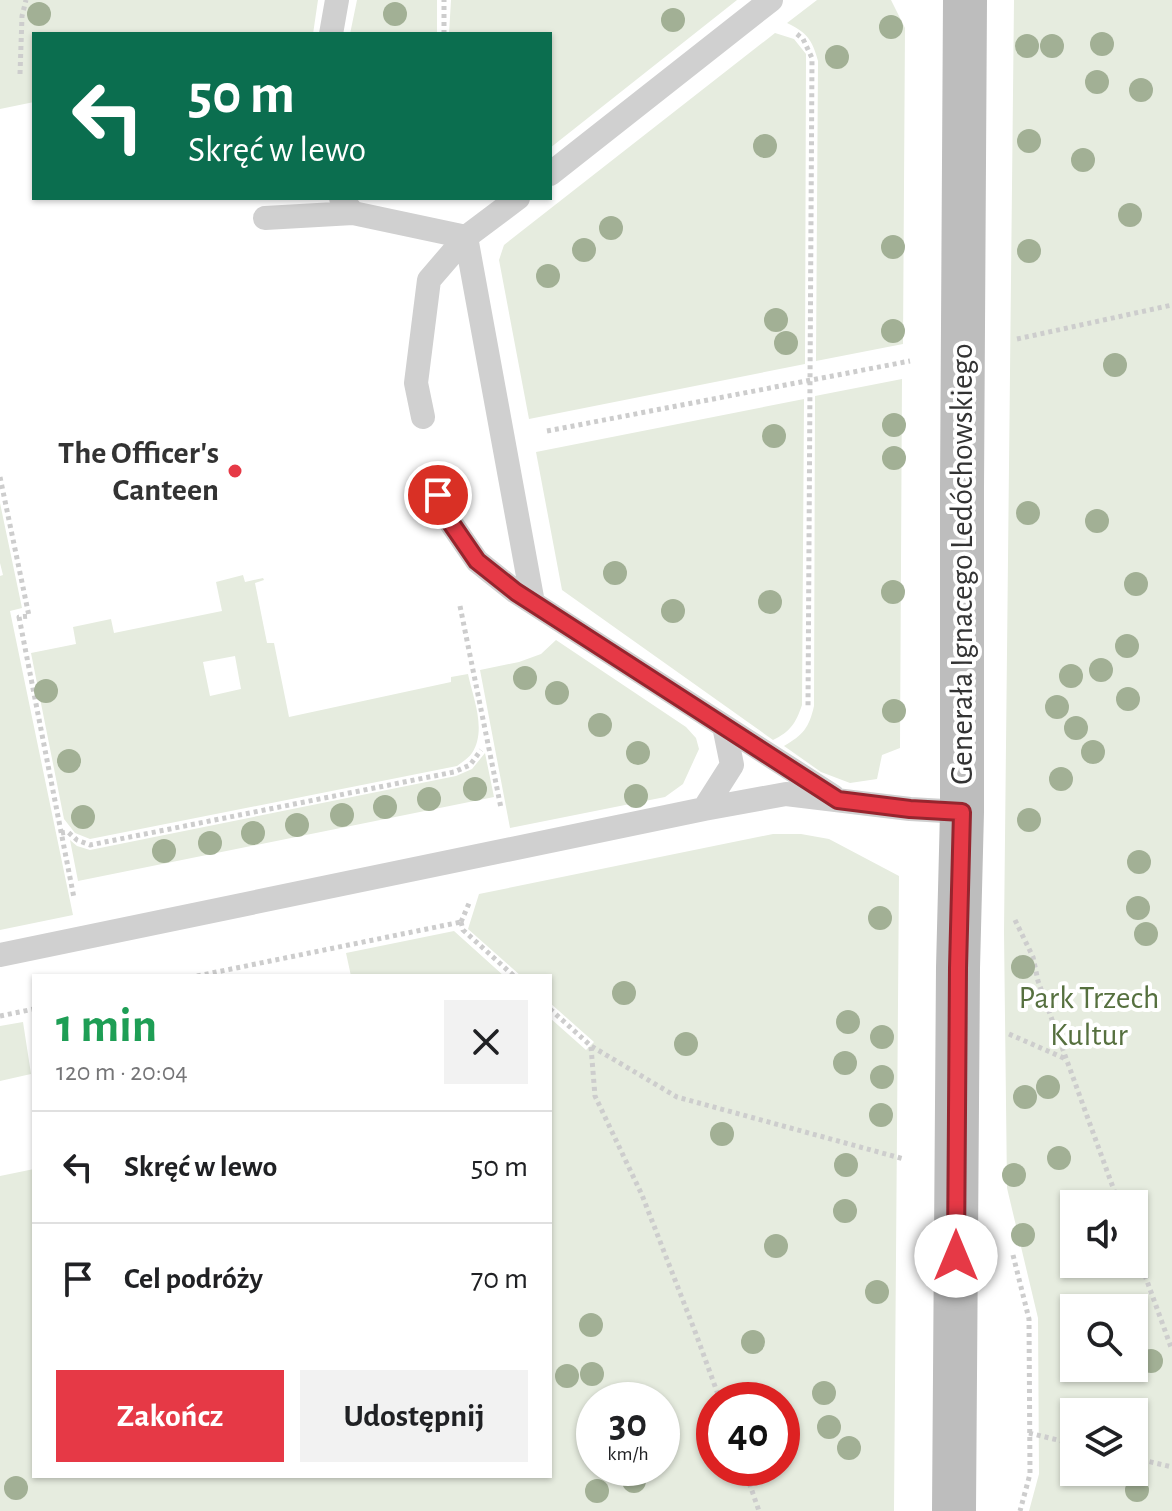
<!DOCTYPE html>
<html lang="pl">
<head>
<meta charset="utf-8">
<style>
	:root { --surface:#fff; --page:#f2f2f2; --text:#202124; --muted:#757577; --line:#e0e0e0; --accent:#e63946 }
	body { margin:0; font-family:"Alegreya Sans",sans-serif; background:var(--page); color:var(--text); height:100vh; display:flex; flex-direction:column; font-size:30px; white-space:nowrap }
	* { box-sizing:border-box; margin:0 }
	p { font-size:26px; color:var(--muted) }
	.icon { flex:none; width:44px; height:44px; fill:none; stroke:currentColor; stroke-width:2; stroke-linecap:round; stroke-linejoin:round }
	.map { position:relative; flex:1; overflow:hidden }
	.side { position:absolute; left:32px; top:974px; width:520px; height:504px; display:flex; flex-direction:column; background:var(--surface); border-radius:0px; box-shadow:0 2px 6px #0004 }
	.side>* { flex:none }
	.top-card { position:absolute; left:32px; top:32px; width:520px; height:168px; border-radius:0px; box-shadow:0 2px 6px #0004; background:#0b6e4f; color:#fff; overflow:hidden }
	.tools { position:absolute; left:1060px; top:1190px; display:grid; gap:16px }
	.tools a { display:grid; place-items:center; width:88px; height:88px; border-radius:0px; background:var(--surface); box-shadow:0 2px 6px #0004; font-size:40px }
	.speed { position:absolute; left:576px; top:1382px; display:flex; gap:16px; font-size:40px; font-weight:700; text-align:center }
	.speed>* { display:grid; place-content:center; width:104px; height:104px; border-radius:50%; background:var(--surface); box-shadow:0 2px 6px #0004; line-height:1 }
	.speed small { font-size:20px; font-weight:400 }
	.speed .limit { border:12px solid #d22; background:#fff; color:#111 }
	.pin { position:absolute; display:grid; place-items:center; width:68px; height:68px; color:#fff; margin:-34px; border:4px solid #fff; border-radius:50%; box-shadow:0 2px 8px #0007 }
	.me { position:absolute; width:88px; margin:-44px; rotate:0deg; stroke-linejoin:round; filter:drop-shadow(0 0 6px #0008) }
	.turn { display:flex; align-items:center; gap:28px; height:168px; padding:0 24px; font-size:36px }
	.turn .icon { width:104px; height:104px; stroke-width:2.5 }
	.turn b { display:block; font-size:56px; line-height:68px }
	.round { display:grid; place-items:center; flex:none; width:84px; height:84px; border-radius:0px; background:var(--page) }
	.overview { display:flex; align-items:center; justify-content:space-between; height:136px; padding:0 24px }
	h1 { font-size:48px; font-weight:700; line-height:60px; color:#1e9e55 }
	.button { display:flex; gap:16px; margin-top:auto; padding:16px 24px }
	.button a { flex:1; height:92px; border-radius:0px; background:var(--accent); color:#fff; font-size:32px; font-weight:700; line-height:92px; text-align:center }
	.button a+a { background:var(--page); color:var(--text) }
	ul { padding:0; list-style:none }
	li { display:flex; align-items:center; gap:24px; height:112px; padding:0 24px; border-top:2px solid var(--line) }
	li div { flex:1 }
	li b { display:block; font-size:30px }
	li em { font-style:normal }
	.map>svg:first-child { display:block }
</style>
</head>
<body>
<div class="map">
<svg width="1172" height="1511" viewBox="0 0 1172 1511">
	<rect width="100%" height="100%" fill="#fff"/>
	<path fill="#e6ecdf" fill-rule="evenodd" d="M0,0H318L313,34H34V102L0,109Z
		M357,0H437V34H350Z
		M451,0H737L550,148V34H449Z
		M817,0H891L905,28L903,344L816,361L818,61C812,39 807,33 787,23Z
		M1014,0H1172V1511H1029L1039,1474L1038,1318L1007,1188L1004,932ZM1134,1204V1264H1074V1204ZM1074,1308H1134V1368H1074ZM1074,1412H1134V1472H1074Z
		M775,33L794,39L806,54L805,364L529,419L499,260L504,245Z
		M902,379L900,748L882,755L877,779L850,783L821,772L784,746C803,735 809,728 814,706L815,396Z
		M804,399L802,705C796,723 790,732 773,740L562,590L536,452Z
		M0,503L22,608L10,611L73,915L0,930V576L3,575L0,563Z
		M243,575L245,582L263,578L264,580L255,583L267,643H274L289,717L451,682V677L468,674C473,698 487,730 472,753C469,758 462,762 457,766L90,839L75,833L64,819L31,653L76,644L73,627L111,619L114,633L222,611L216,582ZM235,656L241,689L210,696L203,662Z
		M556,640L686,727L696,738L699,749L683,784L665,797L510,828L480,670L519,662L541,654Z
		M485,753L494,797L78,881L70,840L77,846L90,850L456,776L472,769Z
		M773,834H801L829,839L899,876L894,1511H0V1176L34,1169V1476H550V1018L586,1050L594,1042L550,1003V976H521L468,929L479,894ZM594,1400H662V1468H594ZM714,1400H782V1468H714Z
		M454,931L504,976H351L346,953Z
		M23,1022L31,1074L0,1081V1026Z"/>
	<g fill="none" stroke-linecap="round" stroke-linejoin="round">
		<path stroke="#cdcdcd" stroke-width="5" stroke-dasharray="4 4" stroke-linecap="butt" d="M444,34V0
			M797,34L803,39L812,58L808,706
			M20,74L22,16L26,0
			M1017,339L1172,305
			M547,431L910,361
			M0,477L29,616L19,617L74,898
			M460,606L501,808
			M61,833L68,832L77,840L90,845L454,772L470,765L481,750
			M1015,920L1033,957L1038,981L1119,1204
			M461,922L470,901
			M461,922L463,930L514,976
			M197,976L461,922
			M550,1009L591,1046L677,1097L904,1159
			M0,1016L34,1009
			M1009,1034L1066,1059
			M591,1047L595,1096L642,1195L696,1334L720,1400
			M1134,1245L1172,1350
			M1013,1255L1029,1319L1030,1474L1020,1511
			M1029,1433L1074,1444
			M1134,1458L1172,1467
			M744,1468L759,1511"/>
		<path stroke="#d0d0d0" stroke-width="24" d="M331,34L337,0
			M550,174L771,0
			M341,198L353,213L466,237
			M265,218L353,213
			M466,237L533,603
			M423,417L416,383L429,280L466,237L518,198
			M438,495L440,507L477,561L516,592L724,726L732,765L704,809
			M724,726L833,796
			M0,955L704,809L786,794L910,809L962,812"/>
		<path stroke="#bdbdbd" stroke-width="44" d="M954,1511L958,968L962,812V489L965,0"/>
	</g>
	<g fill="#a2b095">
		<circle cx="39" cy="14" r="12"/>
		<circle cx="395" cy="14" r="12"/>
		<circle cx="673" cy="20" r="12"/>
		<circle cx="891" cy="27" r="12"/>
		<circle cx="1102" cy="44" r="12"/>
		<circle cx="1027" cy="46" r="12"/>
		<circle cx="1052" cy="46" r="12"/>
		<circle cx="837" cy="57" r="12"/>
		<circle cx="1097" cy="82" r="12"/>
		<circle cx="1141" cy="90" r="12"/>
		<circle cx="1029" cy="141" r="12"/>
		<circle cx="765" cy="146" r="12"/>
		<circle cx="1083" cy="160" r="12"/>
		<circle cx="1130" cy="215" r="12"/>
		<circle cx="611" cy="228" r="12"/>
		<circle cx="893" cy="247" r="12"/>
		<circle cx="584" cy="250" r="12"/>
		<circle cx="1029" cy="251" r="12"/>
		<circle cx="548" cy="276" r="12"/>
		<circle cx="776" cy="320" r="12"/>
		<circle cx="893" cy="331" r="12"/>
		<circle cx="786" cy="343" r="12"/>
		<circle cx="1115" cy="365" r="12"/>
		<circle cx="894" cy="425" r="12"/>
		<circle cx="774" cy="436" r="12"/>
		<circle cx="894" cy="458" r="12"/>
		<circle cx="1028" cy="513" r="12"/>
		<circle cx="1097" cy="521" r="12"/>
		<circle cx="615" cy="573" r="12"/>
		<circle cx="1136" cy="584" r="12"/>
		<circle cx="893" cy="592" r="12"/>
		<circle cx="770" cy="602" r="12"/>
		<circle cx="673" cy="611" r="12"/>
		<circle cx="1127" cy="646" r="12"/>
		<circle cx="1101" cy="670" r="12"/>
		<circle cx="1071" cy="676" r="12"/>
		<circle cx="525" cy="678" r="12"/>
		<circle cx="46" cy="691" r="12"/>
		<circle cx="557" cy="693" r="12"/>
		<circle cx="1128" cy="699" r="12"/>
		<circle cx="1057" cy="707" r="12"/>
		<circle cx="894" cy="711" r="12"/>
		<circle cx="600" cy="725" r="12"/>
		<circle cx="1076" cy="728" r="12"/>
		<circle cx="1093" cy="752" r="12"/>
		<circle cx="638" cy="753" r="12"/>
		<circle cx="69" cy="761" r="12"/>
		<circle cx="1061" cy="779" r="12"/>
		<circle cx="475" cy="789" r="12"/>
		<circle cx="636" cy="796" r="12"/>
		<circle cx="429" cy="799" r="12"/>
		<circle cx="385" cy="807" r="12"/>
		<circle cx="342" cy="815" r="12"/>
		<circle cx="83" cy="817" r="12"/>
		<circle cx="1029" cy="820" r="12"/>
		<circle cx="297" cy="825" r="12"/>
		<circle cx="253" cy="833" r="12"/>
		<circle cx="210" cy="843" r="12"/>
		<circle cx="164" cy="851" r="12"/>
		<circle cx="1139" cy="862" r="12"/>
		<circle cx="1138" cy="908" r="12"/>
		<circle cx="880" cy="918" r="12"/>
		<circle cx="1146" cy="934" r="12"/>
		<circle cx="1023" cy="967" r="12"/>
		<circle cx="624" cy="993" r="12"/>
		<circle cx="848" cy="1022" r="12"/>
		<circle cx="882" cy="1037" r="12"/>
		<circle cx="686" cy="1044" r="12"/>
		<circle cx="845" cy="1063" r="12"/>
		<circle cx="882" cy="1077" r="12"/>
		<circle cx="1048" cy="1087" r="12"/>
		<circle cx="1025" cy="1097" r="12"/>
		<circle cx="881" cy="1115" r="12"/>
		<circle cx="722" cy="1134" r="12"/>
		<circle cx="1059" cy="1158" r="12"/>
		<circle cx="846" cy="1165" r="12"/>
		<circle cx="1014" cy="1175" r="12"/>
		<circle cx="845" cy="1211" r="12"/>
		<circle cx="1023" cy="1235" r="12"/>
		<circle cx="776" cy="1246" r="12"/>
		<circle cx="877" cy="1292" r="12"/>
		<circle cx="591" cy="1325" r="12"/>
		<circle cx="753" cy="1342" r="12"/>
		<circle cx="1151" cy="1361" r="12"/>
		<circle cx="592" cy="1374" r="12"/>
		<circle cx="567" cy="1376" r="12"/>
		<circle cx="824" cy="1393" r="12"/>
		<circle cx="829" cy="1427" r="12"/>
		<circle cx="849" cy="1448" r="12"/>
		<circle cx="634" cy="1481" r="12"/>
		<circle cx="16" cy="1488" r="12"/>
		<circle cx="1137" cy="1490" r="12"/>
		<circle cx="597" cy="1491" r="12"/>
	</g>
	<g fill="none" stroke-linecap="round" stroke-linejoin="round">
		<defs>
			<path id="route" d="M438,495L440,507L477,561L516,592L838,800L910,809L962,812L958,968L956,1256"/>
		</defs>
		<use href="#route" stroke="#96252e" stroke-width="20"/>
		<use href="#route" stroke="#e63946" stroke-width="14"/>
	</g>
	<circle fill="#e63946" stroke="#fff" stroke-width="3" cx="235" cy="471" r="8"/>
	<g text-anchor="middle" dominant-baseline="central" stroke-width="8" stroke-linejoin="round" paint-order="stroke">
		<g font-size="32" font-weight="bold" fill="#333" stroke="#fff" text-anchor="end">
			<text x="219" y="453">The Officer's<tspan x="219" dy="37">Canteen</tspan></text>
		</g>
		<g font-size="32" fill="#333" stroke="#fff">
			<text transform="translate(962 564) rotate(-90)">Generała Ignacego Ledóchowskiego</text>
		</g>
		<g font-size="32" fill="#56703f" stroke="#fff">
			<text x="1089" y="998">Park Trzech<tspan x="1089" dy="37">Kultur</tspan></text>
		</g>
	</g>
</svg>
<div class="tools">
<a><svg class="icon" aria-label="sound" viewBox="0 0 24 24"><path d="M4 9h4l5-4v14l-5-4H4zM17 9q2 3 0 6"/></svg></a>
<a><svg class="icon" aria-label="search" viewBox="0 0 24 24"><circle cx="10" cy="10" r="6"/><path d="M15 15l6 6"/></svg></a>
<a><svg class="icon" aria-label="layers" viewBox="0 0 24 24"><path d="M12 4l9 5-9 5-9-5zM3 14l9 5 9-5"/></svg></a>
</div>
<div class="speed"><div>30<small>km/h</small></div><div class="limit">40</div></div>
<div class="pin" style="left:438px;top:495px;background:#d93025"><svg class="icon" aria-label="arrive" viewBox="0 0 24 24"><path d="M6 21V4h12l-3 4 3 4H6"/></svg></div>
<svg class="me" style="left:956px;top:1256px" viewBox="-20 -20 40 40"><circle r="19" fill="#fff"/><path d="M0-13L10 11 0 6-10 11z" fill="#e63946"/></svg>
<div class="top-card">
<div class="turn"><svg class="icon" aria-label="left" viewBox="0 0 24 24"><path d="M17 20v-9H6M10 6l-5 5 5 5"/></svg><div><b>50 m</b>Skręć w lewo</div></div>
</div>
<section class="side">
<div class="overview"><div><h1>1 min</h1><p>120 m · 20:04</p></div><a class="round"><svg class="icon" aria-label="close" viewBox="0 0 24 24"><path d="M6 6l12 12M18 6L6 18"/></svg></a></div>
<ul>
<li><svg class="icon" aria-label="left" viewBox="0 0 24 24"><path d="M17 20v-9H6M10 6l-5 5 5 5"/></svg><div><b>Skręć w lewo</b></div><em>50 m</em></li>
<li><svg class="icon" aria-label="arrive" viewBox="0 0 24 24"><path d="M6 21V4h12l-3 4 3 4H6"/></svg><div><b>Cel podróży</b></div><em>70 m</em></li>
</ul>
<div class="button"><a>Zakończ</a><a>Udostępnij</a></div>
</section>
</div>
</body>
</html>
